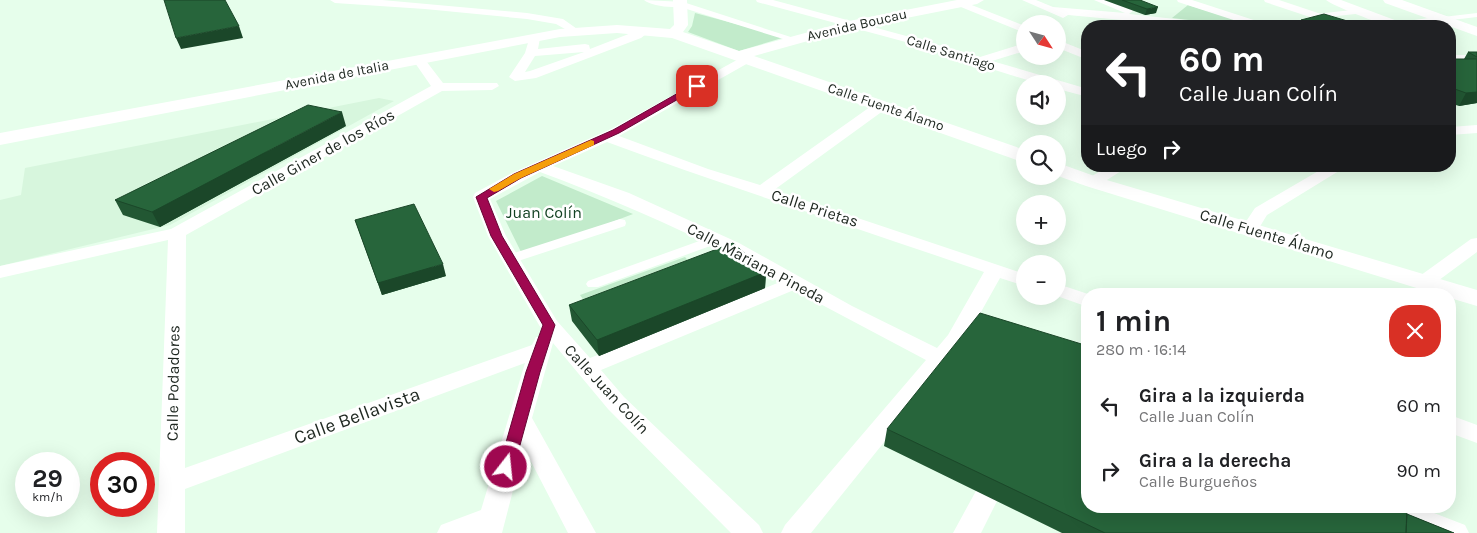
<!DOCTYPE html>
<html lang="es">
<head>
<meta charset="utf-8">
<style>
	:root { --surface:#fff; --page:#f6f6f6; --text:#202124; --muted:#757577 }
	body { margin:0; font-family:Karla,sans-serif; background:var(--page); color:var(--text); height:100vh; display:flex; flex-direction:column; font-size:19px; white-space:nowrap }
	* { box-sizing:border-box; margin:0 }
	p { font-size:16px; color:var(--muted) }
	.icon { flex:none; width:28px; height:28px; fill:none; stroke:currentColor; stroke-width:2; stroke-linecap:round; stroke-linejoin:round }
	.map { position:relative; flex:1; overflow:hidden }
	.sheet { position:absolute; left:1081px; top:288px; width:375px; height:225px; display:flex; flex-direction:column; background:var(--surface); border-radius:20px; box-shadow:0 5px 20px #0002 }
	.sheet>* { flex:none }
	.hud { position:absolute; left:1081px; top:20px; width:375px; height:152px; border-radius:20px; box-shadow:0 5px 20px #0002; background:#202124; color:#fff; overflow:hidden }
	.needle { width:32px; rotate:126deg }
	.fabs { position:absolute; left:1016px; top:15px; display:grid; gap:10px }
	.fabs a { display:grid; place-items:center; width:50px; height:50px; border-radius:50%; background:var(--surface); box-shadow:0 5px 20px #0002; font-size:25px }
	.speed { position:absolute; left:15px; top:452px; display:flex; gap:10px; font-size:25px; font-weight:700; text-align:center }
	.speed>* { display:grid; place-content:center; width:65px; height:65px; border-radius:50%; background:var(--surface); box-shadow:0 5px 20px #0002; line-height:1 }
	.speed small { font-size:12px; font-weight:400 }
	.speed .limit { border:8px solid #d22; background:#fff; color:#111 }
	.pin { position:absolute; display:grid; place-items:center; width:42px; height:42px; color:#fff; margin:-21px; border-radius:10px; box-shadow:0 2px 8px #0006 }
	.me { position:absolute; width:55px; margin:-28px; rotate:16deg; stroke-linejoin:round; filter:drop-shadow(0 0 4px #0008) }
	.turn { display:flex; align-items:center; gap:18px; height:105px; padding:0 15px; font-size:22px }
	.turn .icon { width:65px; height:65px; stroke-width:2.5 }
	.turn b { display:block; font-size:35px; line-height:42px }
	.then { display:flex; align-items:center; height:48px; padding:0 15px; background:#0003; gap:10px; font-size:19px }
	.round { display:grid; place-items:center; flex:none; width:52px; height:52px; border-radius:20px; background:var(--page) }
	.head { display:flex; align-items:center; justify-content:space-between; height:85px; padding:0 15px }
	h1 { font-size:30px; font-weight:700; line-height:38px }
	ul { padding:0; list-style:none }
	li { display:flex; align-items:center; gap:15px; height:65px; padding:0 15px }
	li div { flex:1 }
	li b { display:block; font-size:19px }
	li em { font-style:normal }
	.map>svg:first-child { display:block }
</style>
</head>
<body>
<div class="map">
<svg width="1477" height="533" viewBox="0 0 1477 533">
	<rect width="100%" height="100%" fill="#e6feeb"/>
	<path fill="#d7f6dd" d="M379,98L394,101L170,225L0,266V200L21,195L25,168Z"/>
	<path fill="#c2ebcb" d="M1188,5L1253,25L1240,26L1172,18Z
		M695,13L766,32L782,38L739,51L688,32L692,26Z
		M542,176L633,214L523,256L496,201Z
		M685,257L693,266L589,308L580,295Z"/>
	<g fill="none" stroke-linecap="round" stroke-linejoin="round">
		<path fill="#fff" fill-rule="evenodd" d="M677,2H683L800,40L793,42L677,6Z
			M1361,9H1364V13L1319,18V21L1300,26H1288L1313,17V14H1316Z
			M1477,13V17L1443,21L1439,19L1443,17Z
			M620,219L625,220L626,223L625,226L515,262L510,263L503,259L505,256Z
			M716,235L721,236L723,239L721,242L598,287H588L586,284L588,281Z"/>
		<path fill="#fff" fill-rule="evenodd" d="M330,0H382L527,13L563,19L580,31L574,34L556,24L527,19L425,9L335,3Z
			M644,0L684,2L685,4C678,10 651,6 644,0Z
			M756,0H773L910,37L980,57L1025,43V51L992,61L1088,89V97L1058,89V84H1040L902,41L757,2Z
			M959,0L1025,26V33L956,5L955,3Z
			M1022,0H1036L1053,7L1125,13L1094,0H1109L1132,9L1133,11L1129,14L1212,23L1218,26H1187L1068,15L1063,18Z
			M1177,0H1192L1266,24L1268,26H1252L1178,2Z
			M1264,0H1279L1351,24L1353,26H1337L1265,2Z
			M1326,0H1341L1400,22L1443,16L1448,19C1441,26 1402,28 1391,26C1382,25 1331,5 1326,0Z
			M644,28L650,31L641,38L536,78L515,81L509,77L525,53L530,36H538L540,38L538,49L585,44L589,45L590,49ZM584,52L530,71L525,72L535,56Z
			M1058,40L1088,52V60L1058,48Z
			M746,55L750,56L752,59L750,62L619,136L708,169L760,185L877,102H887L889,105L887,108L774,190L1025,274V286L1000,278L963,344L811,533H781L785,525L926,360L794,290L601,370L624,397L759,525L763,533H731L608,409L553,343L532,418L596,533H568L524,448L502,533H437L441,525L481,510L525,363L185,489V533H157L168,240L0,278V266L171,229L431,86L413,60L415,57H423L443,83H497L499,86L492,90L442,91L186,235L185,468L532,345L536,337L547,336L539,325L488,236L473,197L475,193L512,173L611,129ZM607,142C731,188 858,228 984,272L948,335L937,348L852,306L739,243L629,193L553,166ZM540,172C623,203 703,238 780,282L590,358L557,321L506,236L490,199Z
			M1450,55H1477V63H1450Z
			M1477,125V133L1450,135V127Z
			M1109,166H1129L1099,185H1087L1085,182L1087,179Z
			M1327,166H1347L1267,215L1256,233L1250,234L1244,233L1241,229L1255,208Z
			M1477,238V252L1431,286L1424,288L1417,286L1414,282L1417,278L1471,239Z
			M1058,284L1088,294V307L1057,296Z
			M1450,415L1477,425V443L1450,433Z
			M986,486L995,489L999,497L981,533H953L977,489Z
			M1373,506H1416L1465,525L1469,533H1425L1377,514Z"/>
		<path fill="#fff" fill-rule="evenodd" d="M673,0H687L688,25L683,32L739,51L849,21L957,0H984L977,4L851,29L754,56L1025,150V163L672,38L617,33L560,37L0,145V133L560,29L617,25L670,29L674,25Z
			M1383,0H1402L1477,27V36L1385,3Z
			M1058,163L1100,178L1477,290V306L1450,298V294H1436L1086,186L1058,176Z"/>
	</g>
	<path fill="#225733" d="M1104,0H1140L1156,13L1145,15Z
		M1301,20L1354,23L1352,26H1298Z
		M1468,52H1477V103L1459,106L1450,103V59H1464Z
		M346,126L160,227L123,215L115,200Z
		M355,220L446,276L382,295Z
		M766,272L765,288L599,356L572,321L569,305Z
		M887,429L1088,506L1407,514L1454,533H1062L884,446Z"/>
	<path fill="#1b4729" d="M1158,7L1156,13L1145,15L1147,9Z
		M1354,23L1352,26H1342Z
		M239,26L243,38L181,49L176,38Z
		M1477,92V103L1459,106L1466,93Z
		M342,112L346,126L160,227L152,212Z
		M443,264L446,276L382,295L378,283Z
		M766,272L765,288L599,356L597,340Z"/>
	<path fill="#27653b" stroke="#1b4729" d="M164,0H225L239,26L176,38Z
		M1122,0H1140L1158,7L1147,9Z
		M1324,14L1354,23L1342,26H1320L1301,20Z
		M1468,52H1477V57Z
		M1450,59H1477V92L1466,93L1452,88H1450Z
		M308,105L342,112L152,212L115,200Z
		M414,204L443,264L378,283L355,220Z
		M733,243L766,272L597,340L569,305Z
		M980,313L1088,346V506H1407L1406,533H1105L887,429Z
		M1407,514L1454,533H1406Z"/>
	<path fill="#9f0850" stroke="#670534" d="M694,84L701,86L619,133L521,178L487,198L502,236L555,325L540,372L514,467L512,471L506,473L501,471L499,467L526,372L543,325L491,236L476,197L514,174L613,130Z"/>
	<path fill="#f59e0b" d="M591,140L594,141V145L521,178L498,191L494,192L489,189L514,174Z"/>
	<g text-anchor="middle" dominant-baseline="central" stroke-width="5" stroke-linejoin="round" paint-order="stroke">
		<g font-size="14" fill="#1d261f" stroke="#fff">
			<text transform="translate(857 25) rotate(-13)">Avenida Boucau</text>
			<text transform="translate(951 53) rotate(17)">Calle Santiago</text>
			<text transform="translate(337 75) rotate(-11)">Avenida de Italia</text>
			<text transform="translate(886 107) rotate(19)">Calle Fuente Álamo</text>
		</g>
		<g font-size="16" fill="#1d261f" stroke="#fff">
			<text transform="translate(323 152) rotate(-29)">Calle Giner de los Ríos</text>
			<text transform="translate(815 208) rotate(18)">Calle Prietas</text>
			<text transform="translate(1267 234) rotate(17)">Calle Fuente Álamo</text>
			<text transform="translate(756 263) rotate(28)">Calle Mariana Pineda</text>
			<text transform="translate(173 383) rotate(-89)">Calle Podadores</text>
			<text transform="translate(607 389) rotate(47)">Calle Juan Colín</text>
		</g>
		<g font-size="16" fill="#124122" stroke="#fff">
			<text x="544" y="212">Juan Colín</text>
		</g>
		<g font-size="19" fill="#1d261f" stroke="#fff">
			<text transform="translate(357 416) rotate(-20)">Calle Bellavista</text>
		</g>
	</g>
</svg>
<div class="fabs">
<a><svg class="needle" viewBox="-14 -14 28 28"><path d="M0-13l5 13h-10z" fill="#e53935"/><path d="M0 13l5-13h-10z" fill="#757577"/></svg></a>
<a><svg class="icon" aria-label="sound" viewBox="0 0 24 24"><path d="M4 9h4l5-4v14l-5-4H4zM17 9q2 3 0 6"/></svg></a>
<a><svg class="icon" aria-label="search" viewBox="0 0 24 24"><circle cx="10" cy="10" r="6"/><path d="M15 15l6 6"/></svg></a>
<a>+</a>
<a>−</a>
</div>
<div class="speed"><div>29<small>km/h</small></div><div class="limit">30</div></div>
<div class="pin" style="left:697px;top:86px;background:#d93025"><svg class="icon" aria-label="arrive" viewBox="0 0 24 24"><path d="M6 21V4h12l-3 4 3 4H6"/></svg></div>
<svg class="me" style="left:506px;top:467px" viewBox="-20 -20 40 40"><circle r="17" fill="#9f0850" stroke="#fff" stroke-width="3"/><path d="M0-11L8 9 0 5-8 9z" fill="#fff"/></svg>
<div class="hud">
<div class="turn"><svg class="icon" aria-label="left" viewBox="0 0 24 24"><path d="M17 20v-9H6M10 6l-5 5 5 5"/></svg><div><b>60 m</b>Calle Juan Colín</div></div>
<div class="then">Luego<svg class="icon" aria-label="right" viewBox="0 0 24 24"><path d="M7 20v-9h11M14 6l5 5-5 5"/></svg></div>
</div>
<section class="sheet">
<div class="head"><div><h1>1 min</h1><p>280 m · 16:14</p></div><a class="round" style="background:#d93025;color:#fff"><svg class="icon" aria-label="close" viewBox="0 0 24 24"><path d="M6 6l12 12M18 6L6 18"/></svg></a></div>
<ul>
<li><svg class="icon" aria-label="left" viewBox="0 0 24 24"><path d="M17 20v-9H6M10 6l-5 5 5 5"/></svg><div><b>Gira a la izquierda</b><p>Calle Juan Colín</p></div><em>60 m</em></li>
<li><svg class="icon" aria-label="right" viewBox="0 0 24 24"><path d="M7 20v-9h11M14 6l5 5-5 5"/></svg><div><b>Gira a la derecha</b><p>Calle Burgueños</p></div><em>90 m</em></li>
</ul>
</section>
</div>
</body>
</html>
